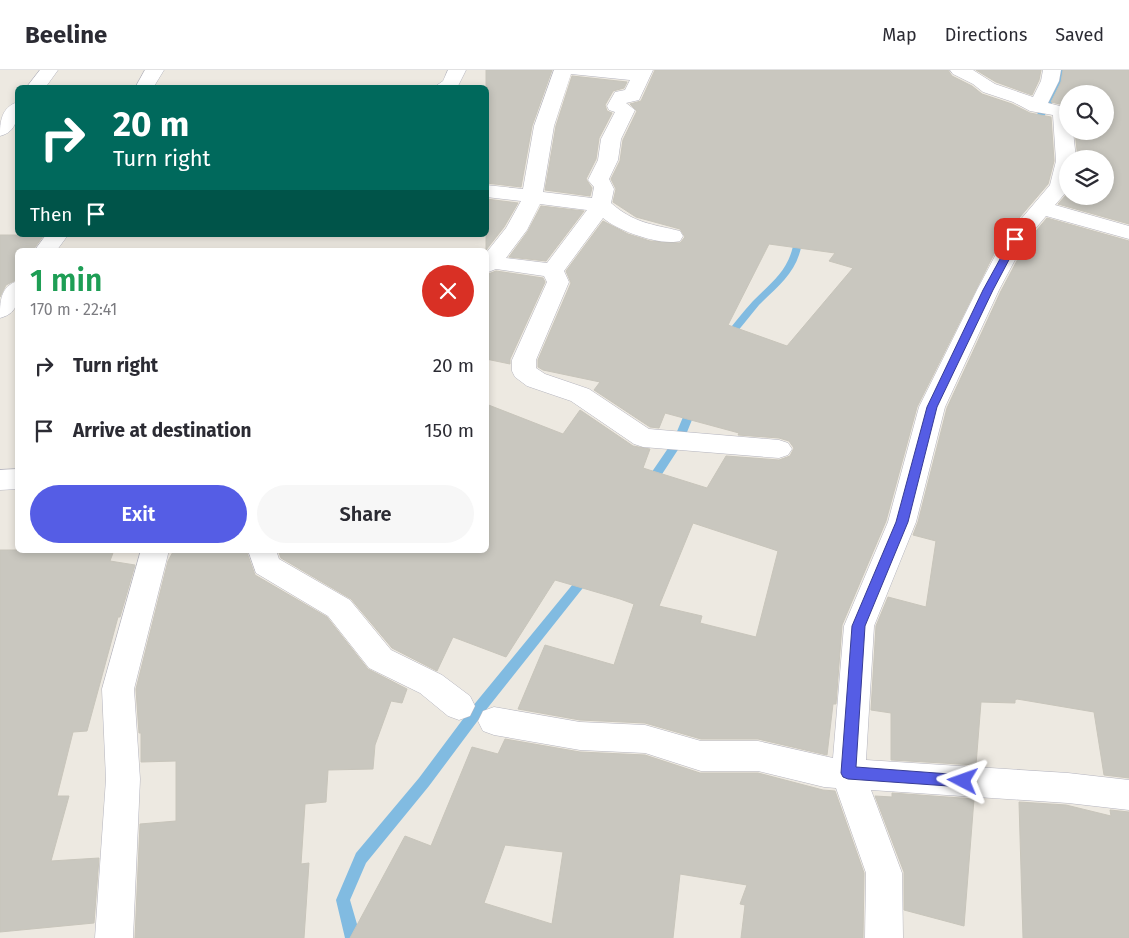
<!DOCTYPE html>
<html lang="en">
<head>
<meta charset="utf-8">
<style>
	:root { --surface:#fff; --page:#f7f7f7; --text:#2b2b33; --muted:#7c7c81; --line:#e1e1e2; --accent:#555de5 }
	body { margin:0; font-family:"Fira Sans",sans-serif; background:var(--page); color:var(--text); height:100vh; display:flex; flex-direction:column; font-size:19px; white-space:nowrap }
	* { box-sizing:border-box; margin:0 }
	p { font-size:16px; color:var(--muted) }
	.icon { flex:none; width:28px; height:28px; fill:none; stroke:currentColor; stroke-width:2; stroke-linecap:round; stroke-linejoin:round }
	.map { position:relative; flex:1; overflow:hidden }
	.details { position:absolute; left:15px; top:178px; width:474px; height:305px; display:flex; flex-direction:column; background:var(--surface); border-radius:8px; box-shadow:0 2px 8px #0003 }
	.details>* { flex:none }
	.banner { position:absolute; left:15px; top:15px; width:474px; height:152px; border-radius:8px; box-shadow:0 2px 8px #0003; background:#00695c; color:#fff; overflow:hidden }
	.controls { position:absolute; left:1059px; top:15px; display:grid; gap:10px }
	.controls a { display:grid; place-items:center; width:55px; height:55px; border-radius:50%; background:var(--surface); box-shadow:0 2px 8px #0003; font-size:25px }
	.pin { position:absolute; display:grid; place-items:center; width:42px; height:42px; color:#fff; margin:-21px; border-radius:10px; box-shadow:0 2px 8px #0006 }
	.me { position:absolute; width:55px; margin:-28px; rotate:274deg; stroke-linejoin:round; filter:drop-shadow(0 0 4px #0008) }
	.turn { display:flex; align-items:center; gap:18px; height:105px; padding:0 15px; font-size:22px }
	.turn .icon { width:65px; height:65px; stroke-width:2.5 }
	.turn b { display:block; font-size:35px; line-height:42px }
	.then { display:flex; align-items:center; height:48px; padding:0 15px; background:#0003; gap:10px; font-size:19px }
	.round { display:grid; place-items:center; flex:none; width:52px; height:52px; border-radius:26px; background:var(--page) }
	.summary { display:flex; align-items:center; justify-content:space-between; height:85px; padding:0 15px }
	h1 { font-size:30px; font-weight:600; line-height:38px; color:#1e9e55 }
	.cta { display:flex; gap:10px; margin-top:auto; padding:10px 15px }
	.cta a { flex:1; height:58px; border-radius:30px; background:var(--accent); color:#fff; font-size:20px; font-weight:600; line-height:58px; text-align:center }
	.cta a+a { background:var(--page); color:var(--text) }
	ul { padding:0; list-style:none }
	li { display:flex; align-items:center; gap:15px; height:65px; padding:0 15px }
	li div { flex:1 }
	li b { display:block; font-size:19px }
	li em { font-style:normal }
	header { display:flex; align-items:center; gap:30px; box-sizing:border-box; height:70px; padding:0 25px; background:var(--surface); border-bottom:1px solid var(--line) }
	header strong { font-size:24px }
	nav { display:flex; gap:28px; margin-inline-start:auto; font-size:18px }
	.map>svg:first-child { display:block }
</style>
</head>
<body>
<header>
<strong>Beeline</strong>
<nav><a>Map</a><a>Directions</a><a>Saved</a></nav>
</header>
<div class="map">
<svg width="1129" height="868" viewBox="0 0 1129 868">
	<rect width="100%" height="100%" fill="#ede9e1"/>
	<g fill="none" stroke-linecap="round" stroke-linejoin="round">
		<path fill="#81bbe1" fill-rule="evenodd" d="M1057,0H1065L1064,13L1042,50L1025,54V50L1036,46L1056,13Z
			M799,162L803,165C800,200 782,212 759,235C749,247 740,259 729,271H723L721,269L723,267C733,255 742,243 753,231C775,209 791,199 795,165Z
			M693,332L698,335L683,372L653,418H645L643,415L645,412L673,371L688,335Z
			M586,501L590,503L592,506L590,509L482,645L429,716L366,793L350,830L361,868H345L336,830L356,783L419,708L472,637L582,503Z"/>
	</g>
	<path fill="#c9c7bf" stroke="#c8c5bb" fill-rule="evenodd" d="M486,0H552L532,56L521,117L486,113Z
		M655,0H948L952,6L972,16L982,24L1012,34L1030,43L1051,47L1054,91L1048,114L1002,168L917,337L886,451L842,555L836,634H833L827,685L758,669H701L645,653L580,650L518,639L545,575L614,595L634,534L620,529L555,510L506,587L453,567L437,601L392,578L351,529L281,488L278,480H486V334L563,364L580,340L633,376L650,379L643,398L707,418L726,386L779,390L790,386L794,378L789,371L779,368L738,365L739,363L665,343L659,358L650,357L594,320L600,312L543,300L538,297V290L571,213L566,201L603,151L628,164L650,171L680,173L685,167L680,159L636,147L613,132L616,119L611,109L620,91L623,70L637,41L630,34L641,31ZM769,174L835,183L829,191L853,198L787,276L728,255ZM693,453L778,481L756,567L700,553L702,546L659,536Z
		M976,0H1041L1039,10L1032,25L996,12Z
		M1063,0H1129V154L1058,134L1068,123V126H1105V89H1078L1075,61H1105V24H1068V36L1051,32L1061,12Z
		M572,6L627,12L624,18L613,21L605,35L607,41L612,43L599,68L596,89L586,109L592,118L590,126L545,120L556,56Z
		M486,129L518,133L504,157L486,180Z
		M541,136L584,141L546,191L509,187L528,161Z
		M1047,148L1129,171V708L1104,705L1094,642L1017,629L1015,630V633L981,632L976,695L891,690V643L871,640L876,556L888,527L926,537L936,471L913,465L918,452L947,338L1001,221L1027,172Z
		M0,165H44L33,180H18V209L6,215L0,227Z
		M496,201L543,208L545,212L510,289V294L486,289V205Z
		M0,480H114L110,491L135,495L120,547H118L87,661L73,662L57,726H69L51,791L99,788L94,853L0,862Z
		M174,480H246L255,505L327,547L368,599L407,619L402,633L391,631L375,675L373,699L328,700L326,732L305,734L301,794L309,793L304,868H135L140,754L176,751V691L141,692V663H139L136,619L168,491Z
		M505,669L580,682L645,685L700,703H758L823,720L835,721L864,803L863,868H741L745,835L740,834L747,815L680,804L673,868H350L405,766L431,776L472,677L498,684ZM505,775L563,782L552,854L484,833Z
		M892,723L974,729L964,856L904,840V802L875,726L892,727Z
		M1019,732L1066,735L1111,746L1110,740L1129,742V868H1023Z"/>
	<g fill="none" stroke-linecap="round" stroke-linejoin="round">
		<defs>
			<path id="street" d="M40,0H58L45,18H26Z
				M145,0H164L153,18H135Z
				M448,0H466L457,18H433L443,11Z
				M554,0H653L639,30L626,33L635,40L621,69L618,90L609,109L614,119L611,133C634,153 651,154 680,161L683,166L680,171C660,176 618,161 603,148L564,201L569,212L536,290V298L545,304L589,319L649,359L779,370L788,373L792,379L788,385L779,388L643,377L634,374L571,331L527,316L515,307L512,301V290L547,212L544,206L496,199L486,203V183L506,158L521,131L486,127V115L523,119L534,56ZM571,4L630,10L625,20L615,22L607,36L609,40L615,42L601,69L598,90L588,110L594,117L592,128L543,122L554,56ZM540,134L587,140L547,193L506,188L527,160Z
				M950,0H973L995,14L1033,27L1041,11L1043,0H1061L1059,11L1048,33L1068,38V61H1073L1076,89H1068V120L1055,135L1129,156V169L1046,146L1025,171L999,220L945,337L916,452L874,556L866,690L1068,703L1129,710V740L1068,733L871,720L902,803L903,868H865L866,803L836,718L824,717L758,701H701L645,683L580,680L494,665L483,661L478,651L483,641L494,637L580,652L645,655L701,671H758L833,688L844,556L888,452L919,337L977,220L1004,169L1050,115L1056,91L1053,45L1030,41L1013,32L983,22L973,14L953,4Z
				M18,32C18,47 17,62 0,66C0,52 1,37 18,32Z
				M46,165H68L57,180H35Z
				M18,211C18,228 20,243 0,248C0,232 0,216 18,211Z
				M18,399V419L0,420V400Z
				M141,480H169L134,619L140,709L133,868H95L106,709L102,619Z
				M248,480H276L279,489L350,530L391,580L442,605L470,626L475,636L470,646L459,650L448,646L420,623L369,598L328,546L256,503Z"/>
		</defs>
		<use href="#street" stroke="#b5b5bf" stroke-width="1"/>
		<use href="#street" fill="#fff" fill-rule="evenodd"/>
	</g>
	<path fill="#555de5" stroke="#373c95" d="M1015,166L1020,169L993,220L937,337L908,452L865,556L856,697L963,705L968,707L970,711L968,716L963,717L848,709L843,707L841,703L852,556L896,452L927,337L983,220L1011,169Z"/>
</svg>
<div class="controls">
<a><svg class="icon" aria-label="search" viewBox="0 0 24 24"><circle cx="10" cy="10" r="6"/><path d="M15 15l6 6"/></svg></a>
<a><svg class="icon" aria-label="layers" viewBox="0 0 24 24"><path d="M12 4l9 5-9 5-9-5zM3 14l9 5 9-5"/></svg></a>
</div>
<div class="pin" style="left:1015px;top:169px;background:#d93025"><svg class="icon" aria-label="arrive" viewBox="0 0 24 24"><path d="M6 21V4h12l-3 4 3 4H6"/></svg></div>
<svg class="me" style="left:963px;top:711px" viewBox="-20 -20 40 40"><path d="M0-17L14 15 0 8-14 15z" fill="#555de5" stroke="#fff" stroke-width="4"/></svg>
<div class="banner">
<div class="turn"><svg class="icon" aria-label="right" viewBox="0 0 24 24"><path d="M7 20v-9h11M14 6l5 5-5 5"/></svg><div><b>20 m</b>Turn right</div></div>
<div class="then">Then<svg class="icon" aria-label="arrive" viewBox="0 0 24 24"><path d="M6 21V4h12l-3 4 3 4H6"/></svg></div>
</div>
<section class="details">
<div class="summary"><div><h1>1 min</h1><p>170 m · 22:41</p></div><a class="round" style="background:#d93025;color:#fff"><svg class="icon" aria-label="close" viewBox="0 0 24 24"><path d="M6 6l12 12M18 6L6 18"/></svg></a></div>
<ul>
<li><svg class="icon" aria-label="right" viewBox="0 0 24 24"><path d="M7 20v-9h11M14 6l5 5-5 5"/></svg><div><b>Turn right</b></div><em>20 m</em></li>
<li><svg class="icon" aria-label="arrive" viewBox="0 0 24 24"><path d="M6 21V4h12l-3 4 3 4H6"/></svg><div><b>Arrive at destination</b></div><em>150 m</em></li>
</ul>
<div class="cta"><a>Exit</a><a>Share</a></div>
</section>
</div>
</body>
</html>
